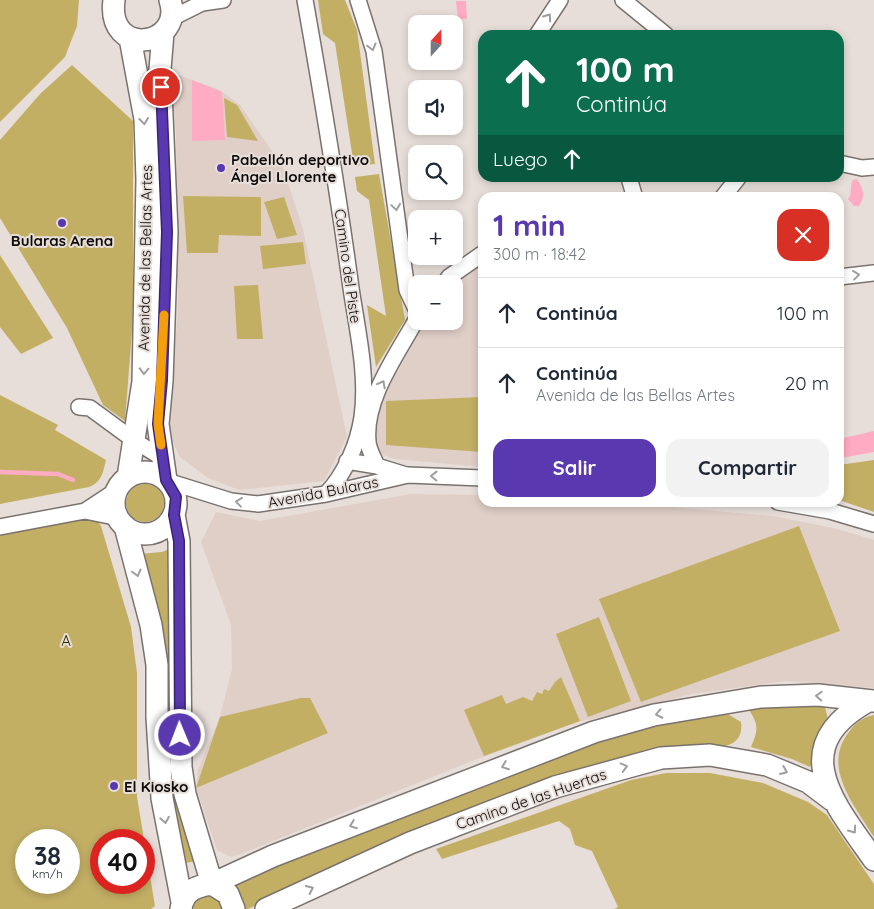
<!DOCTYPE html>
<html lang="es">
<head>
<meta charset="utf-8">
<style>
	:root { --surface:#fff; --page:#f2f2f3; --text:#1f2937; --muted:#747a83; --line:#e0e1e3; --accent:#5938b0 }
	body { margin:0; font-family:Quicksand,sans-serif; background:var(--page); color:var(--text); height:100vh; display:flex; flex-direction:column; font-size:19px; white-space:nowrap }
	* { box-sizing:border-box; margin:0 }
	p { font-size:16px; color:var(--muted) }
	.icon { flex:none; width:28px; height:28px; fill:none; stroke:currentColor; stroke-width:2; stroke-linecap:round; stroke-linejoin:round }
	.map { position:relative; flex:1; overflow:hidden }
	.sheet { position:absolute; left:478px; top:192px; width:366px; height:315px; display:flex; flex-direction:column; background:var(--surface); border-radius:15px; box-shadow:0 2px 8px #0003 }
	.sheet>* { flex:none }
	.banner { position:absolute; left:478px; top:30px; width:366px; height:152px; border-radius:15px; box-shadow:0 2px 8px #0003; background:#0b6e4f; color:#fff; overflow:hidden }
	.needle { width:32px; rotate:21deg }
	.fabs { position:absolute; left:408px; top:15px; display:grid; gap:10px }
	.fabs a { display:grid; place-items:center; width:55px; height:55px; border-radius:10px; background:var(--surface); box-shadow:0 2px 8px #0003; font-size:25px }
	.speed { position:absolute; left:15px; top:829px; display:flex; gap:10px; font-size:25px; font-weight:700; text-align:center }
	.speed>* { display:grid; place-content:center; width:65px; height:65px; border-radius:50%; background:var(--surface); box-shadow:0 2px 8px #0003; line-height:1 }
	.speed small { font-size:12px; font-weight:400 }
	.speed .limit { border:8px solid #d22; background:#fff; color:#111 }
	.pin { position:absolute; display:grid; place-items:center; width:42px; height:42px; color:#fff; margin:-21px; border:2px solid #fff; border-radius:50%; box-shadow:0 1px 5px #0007 }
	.me { position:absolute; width:55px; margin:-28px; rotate:359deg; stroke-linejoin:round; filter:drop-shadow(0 0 4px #0008) }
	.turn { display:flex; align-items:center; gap:18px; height:105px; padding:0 15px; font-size:22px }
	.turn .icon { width:65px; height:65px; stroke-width:2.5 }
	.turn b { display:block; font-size:35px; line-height:42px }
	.then { display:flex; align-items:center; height:48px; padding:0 15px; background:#0003; gap:10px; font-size:19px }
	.round { display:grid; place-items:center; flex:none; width:52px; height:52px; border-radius:15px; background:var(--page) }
	.head { display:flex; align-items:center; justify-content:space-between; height:85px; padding:0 15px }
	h1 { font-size:30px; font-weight:700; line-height:38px; color:var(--accent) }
	.action { display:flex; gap:10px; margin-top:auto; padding:10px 15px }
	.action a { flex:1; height:58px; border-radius:15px; background:var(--accent); color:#fff; font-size:20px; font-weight:700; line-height:58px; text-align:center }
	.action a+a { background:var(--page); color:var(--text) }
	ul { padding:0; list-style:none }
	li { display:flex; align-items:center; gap:15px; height:70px; padding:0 15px; border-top:1px solid var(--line) }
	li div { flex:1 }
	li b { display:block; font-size:19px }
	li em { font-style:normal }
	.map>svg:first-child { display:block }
</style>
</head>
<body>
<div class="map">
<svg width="874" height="909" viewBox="0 0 874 909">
	<rect width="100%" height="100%" fill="#e7ded9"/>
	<path fill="#e0cfc7" d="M170,72L220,90L240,105L282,165L303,229L347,437L324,481L239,490L208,478L180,457L168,433L178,309L176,133Z
		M482,264V467L394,459L381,454L374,443L381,401L425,322L454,321V286L459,279Z
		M411,494L482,495V502L625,503L774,516L837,529L874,540V688L785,681L692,694L593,719L580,721L472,761L241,854L231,857L217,850L196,788L198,770L220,717L232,669L231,625L201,542L216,512L260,521Z"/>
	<path fill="#c3af64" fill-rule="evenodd" d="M0,0H79L77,26L65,57L0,122Z
		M318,0H345L357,30L375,164L354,166L335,43L323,34Z
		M72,65L133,121V318L125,421L103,405L67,328L0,218V140L40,94Z
		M224,98L237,105L258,141L227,137Z
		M379,174L405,320L376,367L367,305L386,316L369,200L357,191L355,177Z
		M183,196L261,197V236L219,235L218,253H187Z
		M284,197L297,235L277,239L264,202Z
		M303,242L306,264L263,269L260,246Z
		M0,255L53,338L21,354L0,327Z
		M258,285L263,339H237L234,286Z
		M0,395L58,425L55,430L106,460C103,472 102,482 89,487L0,504Z
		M482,397V452L386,445V401Z
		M874,460V512L839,500V465Z
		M126 503a19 19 0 1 1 38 0a19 19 0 1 1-38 0Z
		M86,516L97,520L101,526L131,627L137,673V797L155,906L151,909H0V532ZM26,840H69V882H26ZM101,840H144V882H101Z
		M799,526L840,631L641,702L599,599Z
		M174,547L172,712H164L139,554L162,552Z
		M599,617L631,701L588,717L556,634Z
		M561,677L580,721L484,756L464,710L502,695L506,704L523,697L532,701L537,692L542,694L544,689L549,691L555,682Z
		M301,698H310L328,733L196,788L220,717Z
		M808,705L825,707L828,719L814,745L812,763L810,767L792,759L751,747C758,731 759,725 749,710L761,706Z
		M726,713L741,722C744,747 722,748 703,746L292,888L248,909H240L229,881L601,740L687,716Z
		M874,715V837C855,806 821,767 849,732C855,723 863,717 874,715Z
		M164,727H172L173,789L197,861L180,864Z
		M666,773H710L763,783L808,802L827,815L874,884V909H614L618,907L592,851L575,845L570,829L559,821L442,859L436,849L631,780Z
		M209,895L216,897L223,909H193C195,900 200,896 209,895Z"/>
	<path fill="#feabc3" d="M456,1H466L467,19H458Z
		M192,80L222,92L225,140L192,141Z
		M857,179C863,189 866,195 859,206H854L848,199C853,193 849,187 853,180Z
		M874,431V452L841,458L839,439Z"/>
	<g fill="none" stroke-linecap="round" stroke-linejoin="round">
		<path stroke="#feabc3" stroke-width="4.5" d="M0,472L58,474L73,480"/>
		<defs>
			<path id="street" d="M305,0C322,96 338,192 351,288C357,329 368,375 362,417C358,444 345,474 326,494
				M358,0L374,51L407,290L416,309
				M623,0L666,35
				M172,18L202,3L223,0
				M537,35L560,0
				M839,163L862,168L874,167
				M629,178L635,198
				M722,198L738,178
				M839,277L874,273
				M444,284L449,277L482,254
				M79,407L90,408L135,441L164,459
				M347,461L377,466
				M406,475L377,466C374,458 368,449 368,441C364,399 397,355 416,320
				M167,481L231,501L258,504L326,494L408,475L482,478
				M778,502L830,511L874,524
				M85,511L117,490
				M0,527L85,511L119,518"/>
			<path id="secondary" d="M114,0C106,59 185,47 170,0
				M163,33L160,69L167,232L162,381L158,424L166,480
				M114 503a31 31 0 1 1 62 0a31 31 0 1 1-62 0Z
				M128,477L143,382L147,180L145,119L130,38
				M174,515L179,541L181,767L185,794L212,884
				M125,526L151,625L157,665V717L162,798L182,902
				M868,701C784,748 835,804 874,860
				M212,884L273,856L594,732L654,715L761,697L818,695L874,701
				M181,909C183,891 196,886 212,884L228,894L234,909
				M266,909L410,843L555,787L661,758L710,755L767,765L808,782L832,800"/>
		</defs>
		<use href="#street" stroke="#7a726e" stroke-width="18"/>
		<use href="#secondary" stroke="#7a726e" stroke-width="24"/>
		<use href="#street" stroke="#fff" stroke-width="15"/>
		<use href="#secondary" stroke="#fff" stroke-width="21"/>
	</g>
	<defs><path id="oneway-chevron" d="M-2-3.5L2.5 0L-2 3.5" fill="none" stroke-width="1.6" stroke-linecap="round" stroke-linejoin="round" transform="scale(1.25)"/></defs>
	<g stroke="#9f9d9d">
		<use href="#oneway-chevron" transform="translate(548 17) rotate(-55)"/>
		<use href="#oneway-chevron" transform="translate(372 47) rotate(75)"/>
		<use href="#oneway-chevron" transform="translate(144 121) rotate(84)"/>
		<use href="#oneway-chevron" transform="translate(396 207) rotate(82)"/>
		<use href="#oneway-chevron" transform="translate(856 275) rotate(-7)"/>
		<use href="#oneway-chevron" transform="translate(144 371) rotate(92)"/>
		<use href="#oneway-chevron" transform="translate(382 384) rotate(-62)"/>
		<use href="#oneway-chevron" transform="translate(434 476) rotate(-179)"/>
		<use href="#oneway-chevron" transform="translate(239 502) rotate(-173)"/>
		<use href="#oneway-chevron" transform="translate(137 573) rotate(75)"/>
		<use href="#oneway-chevron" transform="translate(819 696) rotate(-177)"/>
		<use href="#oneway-chevron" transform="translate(659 714) rotate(168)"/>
		<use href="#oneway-chevron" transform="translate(505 766) rotate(159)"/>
		<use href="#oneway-chevron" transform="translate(624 767) rotate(-15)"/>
		<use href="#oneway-chevron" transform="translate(784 771) rotate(23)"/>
		<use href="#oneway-chevron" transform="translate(165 820) rotate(80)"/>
		<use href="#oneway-chevron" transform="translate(353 825) rotate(159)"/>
		<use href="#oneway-chevron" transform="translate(853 830) rotate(55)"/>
		<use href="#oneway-chevron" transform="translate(310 889) rotate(-25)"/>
	</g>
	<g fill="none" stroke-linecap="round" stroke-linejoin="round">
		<defs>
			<path id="route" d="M161,87L167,232L162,380L158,424L166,480L176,497L174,515L179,541L180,735"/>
		</defs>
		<use href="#route" stroke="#3a2472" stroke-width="12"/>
		<use href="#route" stroke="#5938b0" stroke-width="9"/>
		<path stroke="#f59e0b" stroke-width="9" d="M161,445L158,424L164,315"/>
	</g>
	<g fill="#5938b0" stroke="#e7ded9" stroke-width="2">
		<circle cx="221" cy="168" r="5"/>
		<circle cx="62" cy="223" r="5"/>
		<circle cx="114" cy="786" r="5"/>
	</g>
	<g text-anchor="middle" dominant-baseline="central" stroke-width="4" stroke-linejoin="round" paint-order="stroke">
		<g font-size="15" font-weight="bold" fill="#0e0b0a" stroke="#e7ded9" text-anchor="start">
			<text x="231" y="159">Pabellón deportivo<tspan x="231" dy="17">Ángel Llorente</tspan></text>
			<text x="62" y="240" text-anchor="middle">Bularas Arena</text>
			<text x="124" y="786">El Kiosko</text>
		</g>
		<g font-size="15" fill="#0e0b0a" stroke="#e7ded9">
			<text transform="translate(145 258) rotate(-89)">Avenida de las Bellas Artes</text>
			<text transform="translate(348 266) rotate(82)">Camino del Piste</text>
			<text transform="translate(323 492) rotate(-11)">Avenida Bularas</text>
			<text transform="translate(531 799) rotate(-19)">Camino de las Huertas</text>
		</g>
		<g font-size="15" fill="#352a00" stroke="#e7ded9">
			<text x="66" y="640">A</text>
		</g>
	</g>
</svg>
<div class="fabs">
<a><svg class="needle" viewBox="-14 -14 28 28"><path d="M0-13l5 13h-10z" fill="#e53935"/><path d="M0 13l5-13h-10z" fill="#747a83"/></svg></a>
<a><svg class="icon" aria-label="sound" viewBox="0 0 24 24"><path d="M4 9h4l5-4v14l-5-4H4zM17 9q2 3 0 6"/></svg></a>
<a><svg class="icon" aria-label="search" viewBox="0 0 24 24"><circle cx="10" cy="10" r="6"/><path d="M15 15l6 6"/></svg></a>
<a>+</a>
<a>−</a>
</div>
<div class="speed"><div>38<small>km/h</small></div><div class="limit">40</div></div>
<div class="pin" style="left:161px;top:87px;background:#d93025"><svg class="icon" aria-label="arrive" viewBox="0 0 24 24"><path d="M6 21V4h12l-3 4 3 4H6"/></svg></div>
<svg class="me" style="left:180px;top:735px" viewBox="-20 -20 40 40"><circle r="17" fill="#5938b0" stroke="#fff" stroke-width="3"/><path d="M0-11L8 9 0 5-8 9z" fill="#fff"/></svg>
<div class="banner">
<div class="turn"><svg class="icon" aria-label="ahead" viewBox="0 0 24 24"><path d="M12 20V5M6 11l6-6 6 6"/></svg><div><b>100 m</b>Continúa</div></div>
<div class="then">Luego<svg class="icon" aria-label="ahead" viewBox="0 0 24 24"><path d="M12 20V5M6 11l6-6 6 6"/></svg></div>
</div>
<section class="sheet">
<div class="head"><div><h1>1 min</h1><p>300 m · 18:42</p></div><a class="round" style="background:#d93025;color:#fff"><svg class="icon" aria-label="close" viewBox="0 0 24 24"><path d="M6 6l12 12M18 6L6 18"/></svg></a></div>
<ul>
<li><svg class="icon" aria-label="ahead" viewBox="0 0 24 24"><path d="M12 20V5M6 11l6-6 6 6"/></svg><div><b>Continúa</b></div><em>100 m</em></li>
<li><svg class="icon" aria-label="ahead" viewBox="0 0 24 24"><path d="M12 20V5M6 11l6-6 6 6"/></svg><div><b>Continúa</b><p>Avenida de las Bellas Artes</p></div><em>20 m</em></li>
</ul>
<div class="action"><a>Salir</a><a>Compartir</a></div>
</section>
</div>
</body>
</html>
